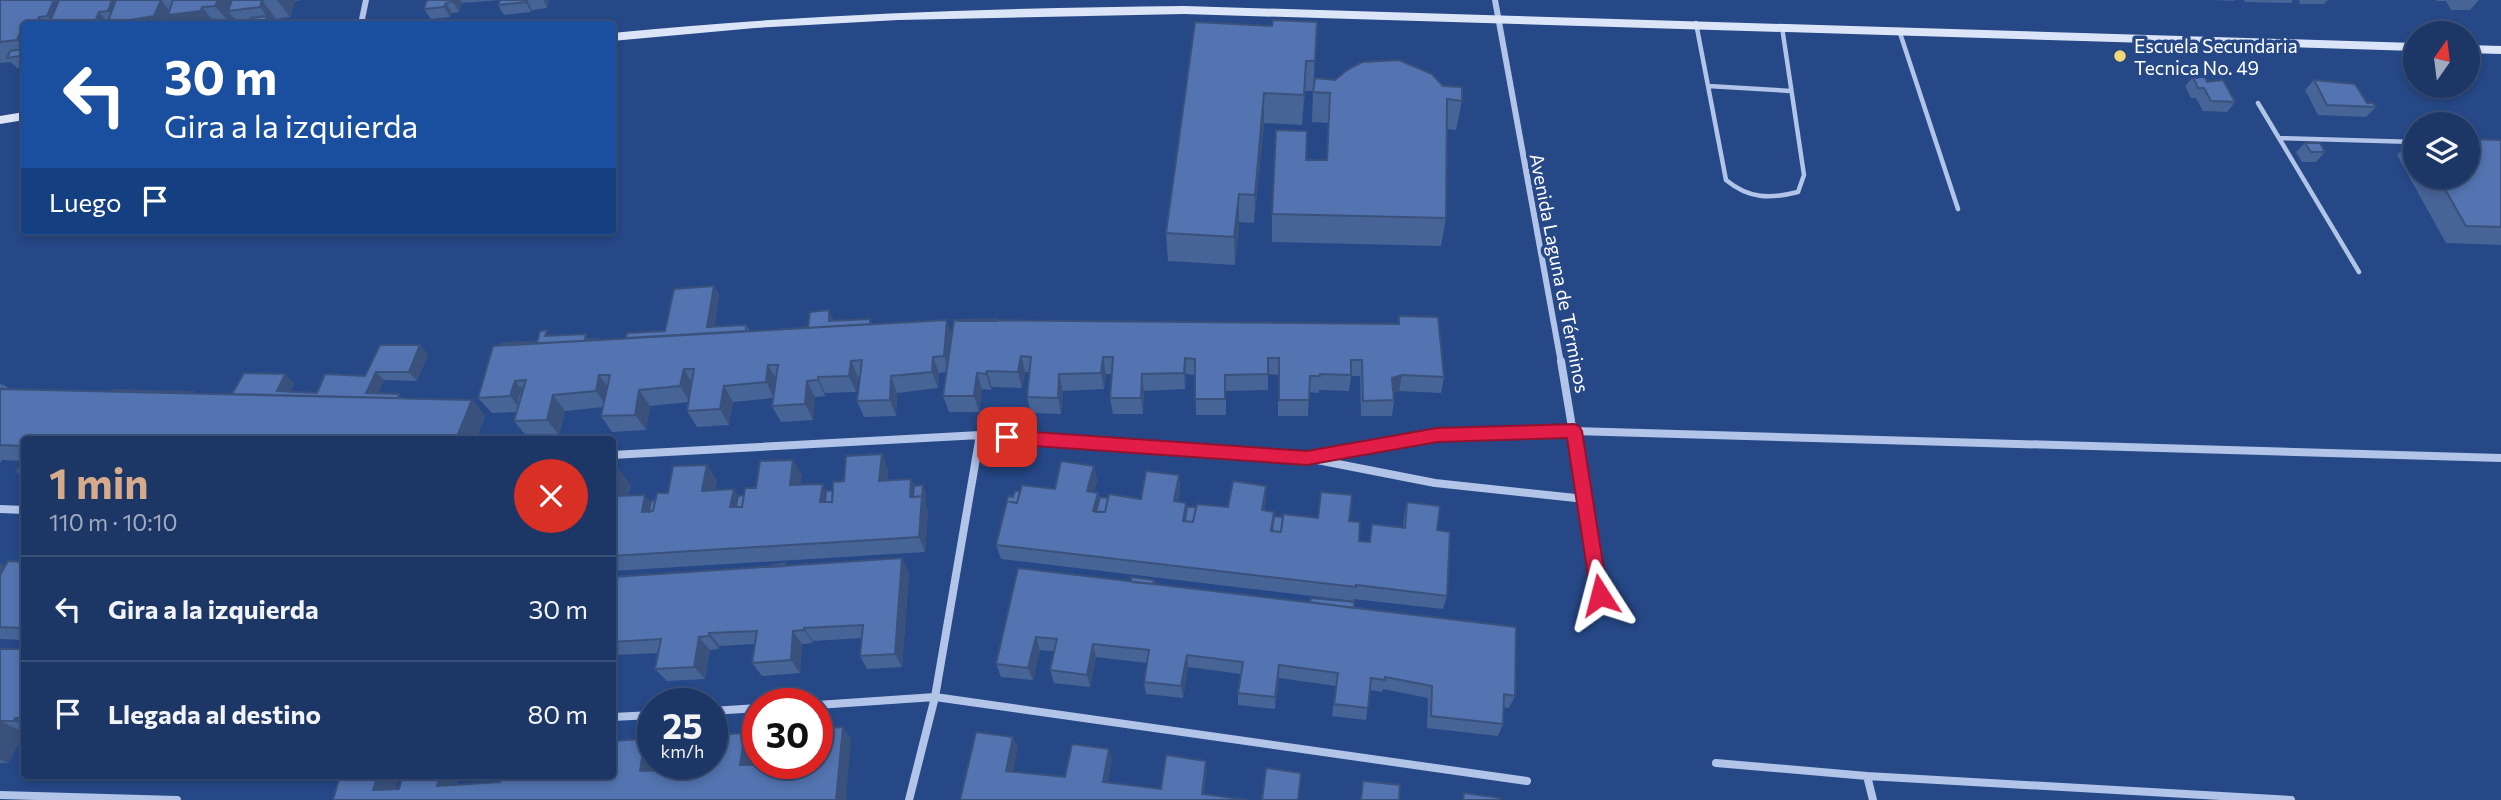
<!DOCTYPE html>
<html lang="es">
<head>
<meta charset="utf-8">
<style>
	:root { --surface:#1c3665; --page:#29416e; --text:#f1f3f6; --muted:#a0abbf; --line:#3a5079; --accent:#d6ab8b }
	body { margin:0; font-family:Commissioner,sans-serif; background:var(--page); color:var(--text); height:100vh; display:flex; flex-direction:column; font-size:26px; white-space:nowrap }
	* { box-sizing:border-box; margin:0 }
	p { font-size:23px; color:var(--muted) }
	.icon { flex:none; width:38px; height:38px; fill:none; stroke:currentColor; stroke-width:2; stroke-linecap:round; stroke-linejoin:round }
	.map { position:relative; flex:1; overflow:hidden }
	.details { position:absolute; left:21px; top:436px; width:595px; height:343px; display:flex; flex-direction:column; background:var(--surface); border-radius:7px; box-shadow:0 4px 10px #0003,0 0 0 2px var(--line) }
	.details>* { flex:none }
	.hud { position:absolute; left:21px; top:21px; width:595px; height:214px; border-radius:7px; box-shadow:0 4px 10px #0003,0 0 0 2px var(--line); background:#1a4fa0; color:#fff; overflow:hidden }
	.needle { width:46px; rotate:14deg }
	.fabs { position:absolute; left:2403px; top:21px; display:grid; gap:14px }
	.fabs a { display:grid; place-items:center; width:77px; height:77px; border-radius:50%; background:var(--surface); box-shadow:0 4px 10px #0003,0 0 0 2px var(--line); font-size:35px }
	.speed { position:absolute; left:637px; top:688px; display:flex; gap:14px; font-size:35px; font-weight:700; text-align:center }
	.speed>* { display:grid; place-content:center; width:91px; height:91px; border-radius:50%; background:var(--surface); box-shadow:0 4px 10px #0003,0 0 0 2px var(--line); line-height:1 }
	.speed small { font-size:18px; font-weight:400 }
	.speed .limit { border:10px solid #d22; background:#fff; color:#111 }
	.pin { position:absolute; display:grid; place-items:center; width:60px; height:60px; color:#fff; margin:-30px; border-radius:14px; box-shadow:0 4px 10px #0006 }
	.me { position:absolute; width:77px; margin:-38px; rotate:351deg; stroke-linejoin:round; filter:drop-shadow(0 0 5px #0008) }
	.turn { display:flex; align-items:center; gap:24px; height:147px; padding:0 28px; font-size:32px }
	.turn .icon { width:91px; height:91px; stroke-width:2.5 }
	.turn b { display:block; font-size:49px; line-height:60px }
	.then { display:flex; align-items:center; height:66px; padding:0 28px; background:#0003; gap:14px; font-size:26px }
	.round { display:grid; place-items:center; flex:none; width:74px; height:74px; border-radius:37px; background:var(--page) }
	.overview { display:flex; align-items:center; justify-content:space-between; height:119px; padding:0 28px }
	h1 { font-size:42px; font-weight:700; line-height:52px; color:var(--accent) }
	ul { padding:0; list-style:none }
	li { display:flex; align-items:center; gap:21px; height:105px; padding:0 28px; border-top:2px solid var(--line) }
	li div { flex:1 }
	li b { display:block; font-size:26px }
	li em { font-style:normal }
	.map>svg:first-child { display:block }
</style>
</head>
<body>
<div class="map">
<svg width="2501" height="800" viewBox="0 0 2501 800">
	<rect width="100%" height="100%" fill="#264887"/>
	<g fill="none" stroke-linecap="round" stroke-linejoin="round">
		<path stroke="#b2c5e8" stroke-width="4.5" d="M1696,23L1726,180C1749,199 1770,199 1798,192L1804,175L1782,27
			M1899,30L1958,209
			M1708,86L1791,91
			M2258,103L2359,272
			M2279,138L2415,142"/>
		<path stroke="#b2c5e8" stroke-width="6" d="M1495,0L1561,363
			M361,24L366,0"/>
		<path stroke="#b2c5e8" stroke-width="8" d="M1561,361L1600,595
			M612,455L980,435L1307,458L1435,483L1585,499
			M1307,458L1436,435L1574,431L2501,458
			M0,509L24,510
			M817,705L935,697L1527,781
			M712,711L758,708
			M612,717L653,715
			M1716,763L1867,776L2291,800
			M1867,776L1873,800
			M0,795L177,800
			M909,800L935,697L980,435"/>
		<path fill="#dce5f7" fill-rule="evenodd" d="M1184,6L2415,43V51L1184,14L898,20L755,28L612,41V33C803,14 993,8 1184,6Z
			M2468,45L2501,46V54L2468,53Z
			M24,112V120L0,124V116Z"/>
	</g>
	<path fill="#476497" d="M0,0H303L295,1L290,17L276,19L275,24H239L233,17L231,24H176L175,23L174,24H24V67L17,68L11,62L0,63Z
		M427,0H549L547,8L532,10L531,12L504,15L498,5L500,0L462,3L459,12L452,13L450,17L431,19L424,9Z
		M2212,0H2235L2234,1Z
		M2244,0H2293L2291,3L2245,2Z
		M2299,0H2328L2324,4H2300Z
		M2436,0H2479L2470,10H2451L2446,1H2437Z
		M1317,22L1313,91H1305L1302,125L1264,123L1254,223L1239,222L1235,265L1168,261L1166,233L1272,26Z
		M2193,77L2207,82L2235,102L2227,112L2203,111L2196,98H2191L2185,86Z
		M1335,80L1443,86L1462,101L1456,130L1447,129L1446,218L1441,246L1272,242V214L1306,160H1327L1328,123L1312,122L1313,92Z
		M2314,80L2367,103L2376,107L2366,117L2318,115L2305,90Z
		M2415,137V177H2468L2501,140V245L2446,243L2397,155Z
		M2305,143L2325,152L2316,162H2302L2296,152Z
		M714,286L719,295L714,327L746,325L750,331L808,327L833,319V321L870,319L872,324L952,337L997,319L998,321L1397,324L1399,316L1444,377L1441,393L1399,391L1393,393L1394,400L1392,416H1361L1360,376H1351L1349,391L1319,390V393L1309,392L1308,416H1278V375L1268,374V390L1226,391V415H1196L1195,375L1186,374L1185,389L1144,391L1143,414H1113L1110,398L1112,374H1106L1104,389L1063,391L1061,414L1031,413L1027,397L1029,372H1025L1022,388L992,387L991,390L982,389L979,412H949L943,396L947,372L939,373L938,388L897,393L896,416L864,417L857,401L860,377H858L856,392L825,393V396L815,397L813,420L781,422L772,406L773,398L733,402L729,425L697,427L687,411L689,402L650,406L646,430L612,432L601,416L603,407L565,411L559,435L527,437L514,421L517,412L492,413L478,398L537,342L551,336L600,340L626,338L665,331Z
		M428,354L417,381L384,380L378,393L404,398L472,400L485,416L476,439H24V477L16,472L24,461L2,460L0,463V384L4,385L10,389L232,394L294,383L290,392L317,393Z
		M882,454L888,470L887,480L911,479L914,486L926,493L925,504L928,511L925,552L612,571V470L631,485L628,496L651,502L655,500L668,493L717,480L715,491L738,496L744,495L756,488L802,475L800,485L823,484L826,491L833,490Z
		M1094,466L1097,481L1094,492L1098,493L1099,500L1108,498L1141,499L1179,475L1180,490L1178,501L1186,503L1187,508L1228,507L1266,486V501L1264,510L1273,522L1349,521L1359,541L1370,542L1372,524L1403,528L1404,516L1407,502L1437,530L1447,596L1443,609L1354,599V601L1001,559L996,545L1013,497L1020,491L1055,489Z
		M24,562V640L0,639V563L5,566Z
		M785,563L787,566L909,572L902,667L867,669L860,656L862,638L813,641V643L802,644L800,673L762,676L752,663L755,644L720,646L719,649L710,650L705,679L667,681L655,669L658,653L616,655L612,674V577L771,567Z
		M1018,568L1354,608L1515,696L1509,708L1504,707L1503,724L1498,736L1427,728L1428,698L1383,689L1382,692L1370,690L1366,720L1332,716L1336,686L1279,678L1275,709L1238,705V693L1241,674L1188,667L1183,698L1146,694L1144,682L1147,663L1096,657L1090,687L1054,683L1050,670L1054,651H1051L1040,650L1033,680L1001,677L996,664Z
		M0,649H24V733L8,763H0Z"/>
	<path fill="#3a517b" d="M54,0H161L173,15L183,13L172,0H192L202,7L216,24H176L175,23L174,24H94L99,12L109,24L118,22L108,11L110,5L55,24L47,16Z
		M218,0H249L228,11L233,17L231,24L215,6Z
		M262,0L276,19L275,24H251L250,23L267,16L260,7Z
		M277,0H294L295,1L290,17Z
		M453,0H460L462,3L459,12L453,2Z
		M527,0L532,10L531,12L526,2Z
		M543,0H549L547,8Z
		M446,3L452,13L450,17L444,7Z
		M39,17L46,24H36Z
		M20,33H24V48L17,40Z
		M23,49L24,51V60L20,56Z
		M1306,61L1305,91L1302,125L1304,95Z
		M1264,93V123L1254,223L1255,195Z
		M1239,194V222L1235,265L1234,237Z
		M714,286L719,295L712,336L707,327Z
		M829,310L833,319V330L829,321Z
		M947,320L952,337L950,372L944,356Z
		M420,345L428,354L417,381L409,372Z
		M1021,356L1025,372L1022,388L1018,372Z
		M933,357L939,373L938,388L932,372Z
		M1103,357L1106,374L1104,389L1101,373Z
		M1185,358L1186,374L1185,389L1184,373Z
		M851,361L858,377L856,392L849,376Z
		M768,365L777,381L774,398L766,382Z
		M684,369L694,386L690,402L680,386Z
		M987,371L992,387L991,390L986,374Z
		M376,372L384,380L374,402L366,393Z
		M977,373L982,389L979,412L974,396Z
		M285,374L294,383L286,400L277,391Z
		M1059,374L1063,391L1061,414L1058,398Z
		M1142,374L1144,391L1143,414L1141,398Z
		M599,375L611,391L607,407L596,391Z
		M1402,375L1399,391L1390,394L1392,378Z
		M891,376L897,393L896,416L890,400Z
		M818,377L825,393V396L818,380Z
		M515,381L528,397L516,403L510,396Z
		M807,381L815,397L813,420L805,404Z
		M724,386L733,402L729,425L720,409Z
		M639,390L650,406L646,430L635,415Z
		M553,395L565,411L559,435L547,420Z
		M472,400L485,416L476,439H456Z
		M882,454L888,470L886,496L879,481Z
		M793,460L802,475L799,500L790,485Z
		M707,465L717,480L712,506L702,491Z
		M1094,466L1097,481L1090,505L1087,491Z
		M619,470L631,485L625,511L613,496Z
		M1179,475L1180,490L1175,516L1174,501Z
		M911,479L917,494L913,504L910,497Z
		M823,484L830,499L829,509L820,502Z
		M923,485L926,493L925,504L928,511L925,552L919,537Z
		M1266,486V501L1262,524V510Z
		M734,489L743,504L735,514L730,507Z
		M1098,493L1101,508L1098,519L1093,511Z
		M645,495L657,509L647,519L642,512Z
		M902,558L909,572L902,667L895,654Z
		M0,563L17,573L0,587Z
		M804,628L813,641V643L804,630Z
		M793,631L802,644L800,673L791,660Z
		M709,633L720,646L719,649L709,636Z
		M699,637L710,650L705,679L694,667Z
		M1036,637L1040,650L1033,680L1028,668Z
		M1093,644L1096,657L1090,687L1087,675Z
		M612,651L616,655L612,674Z
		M1187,655L1188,667L1183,698L1181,686Z
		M1279,665V678L1275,709V697Z
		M15,718L24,722V726L14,721Z
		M0,721L24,732L8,763L0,760Z
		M843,727L851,739L846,800H836Z
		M745,733L756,745L751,776L740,765Z
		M1013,737L1018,748L1011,782L1006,771Z
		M645,739L653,746V763H656L653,782L640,771Z
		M1109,749L1112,760L1106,793L1103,782Z
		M1206,761L1207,772L1203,800L1202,794Z
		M378,775H400L392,800L373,790Z
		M440,775H460L454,796L437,786Z
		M540,775H557L554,790L539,779Z"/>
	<path fill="#5374b0" stroke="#3a517b" stroke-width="2" d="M0,0H54L47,16L39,17L36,24H24V33H20L17,40L0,42Z
		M59,0H112L108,11L99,12L94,24H49Z
		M116,0H161L154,16L107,24Z
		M173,0H218L215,6L202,7L201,11L168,15Z
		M232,0H264H262L260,7L228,11Z
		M427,0H453V2L446,3L444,7L424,9Z
		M500,0H527L526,2L498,5Z
		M267,16L265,21L250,23L251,18Z
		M208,20L207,24H192L193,22Z
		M1273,20L1317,22L1315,61H1306L1304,95L1264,93L1255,195L1239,194L1234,237L1166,233L1195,22L1272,26Z
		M23,49L20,56L7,58L10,51Z
		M1399,60L1432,74L1443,86L1462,87V101L1447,99L1446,218L1272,214L1276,130L1307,131L1306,160H1327L1330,93L1313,92L1315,78L1335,80L1347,70L1362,62Z
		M2193,77H2205L2207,82L2223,80L2235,102L2211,101L2204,88H2198Z
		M2314,80L2355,84L2367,103H2373L2376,107L2327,105Z
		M2468,139L2501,140V227L2466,226L2438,177H2468Z
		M2305,143H2320L2325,152H2311Z
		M714,286L707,327L746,325V331L626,338L627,333L665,331L674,289Z
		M829,310V321L870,319V324L788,329L808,327L810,312Z
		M1399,316L1438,317L1444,377L1402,375L1392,378L1394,400L1363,401L1362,360H1351V375L1320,374V376H1310L1309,400H1279V358H1268V374L1225,375V399H1195V359L1185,358L1184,373L1142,374L1141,398H1110L1113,357H1103L1101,373L1059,374L1058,398L1027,397L1031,357L1021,356L1018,372L987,371L986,374L977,373L974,396H943L954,320L1399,324Z
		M997,319V321H958V320Z
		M947,320L944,356L933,357L932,372L891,376L890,400L857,401L862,360L851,361L849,376L818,377V380L807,381L805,404L772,406L778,365H768L766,382L724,386L720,409L687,411L694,369H684L680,386L639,390L635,415L601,416L610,375H599L596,391L553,395L547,420L514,421L526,380L515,381L510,396L478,398L493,346Z
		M547,330L545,336L586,334L585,339H599V340L502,345L503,343L537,342L540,331Z
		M380,345H420L409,372H376L366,393L399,394L398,398L232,394L244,373L285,374L277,391L317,393L325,374L365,376Z
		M521,388H523L519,403H516Z
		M0,389L472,400L456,439H24V446L0,445Z
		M112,390L193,392L192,393L111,391Z
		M882,454L879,481L911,479L910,497L922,496L919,537L612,556V470H619L613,496L645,495L642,512L653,511L657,493H668L673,466L707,465L702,491L734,489L730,507H742L745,488H756L760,461L793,460L790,485L823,484L820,502H832L833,482L844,481L846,456Z
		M24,459V472H16Z
		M1061,461L1094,466L1087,491L1098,493L1093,511L1105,512L1109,494L1141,499L1146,471L1179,475L1174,501L1186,503L1183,521L1193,522L1197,504L1228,507L1233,481L1266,486L1262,510L1274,512L1271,531L1281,532L1283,514L1318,518L1321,492L1352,495L1349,521L1360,522L1359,541L1370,542L1372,524L1405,528L1407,502L1440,506L1437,530L1450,532L1447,596L1356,585V587L996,545L1007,501L1017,503L1022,485L1055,489Z
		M923,485L922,496L913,497L914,486Z
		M833,490L832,502H825L826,491Z
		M1015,491H1020L1017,503L1007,501L1008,496L1013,497Z
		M744,495L742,507H736L738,496Z
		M1100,497L1108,498L1105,512H1096Z
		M655,500L653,511L649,512L651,501Z
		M1187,507H1196L1193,522L1185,521Z
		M1274,516L1283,517L1281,532L1272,531Z
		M902,558L895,654L860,656L863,625L804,628V630L793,631L791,660L752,663L757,631L709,633V636L699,637L694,667L655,669L661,639L612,642V577Z
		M8,561L24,562V628L0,627V575Z
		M785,563V566L771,567V565Z
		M1018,568L1516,627L1515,696L1504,694L1503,724L1431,716L1432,686L1385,677V680L1371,678L1368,708L1334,704L1338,673L1279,665L1275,697L1238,693L1243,662L1187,655L1181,686L1144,682L1149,650L1093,644L1087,675L1050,670L1057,639L1036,637L1028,668L996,664Z
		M1131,577L1154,580L1153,584L1131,582Z
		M1311,598L1354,602V608L1310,602Z
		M0,649H24V718H15L14,721H0Z
		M843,727L836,800H333L340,775H378L373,790L399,789L403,775H440L437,786L500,782L502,775H540L539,779L612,775V741L645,739L640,771L701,769L703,763H712V735L745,733L740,765L817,763V729Z
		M976,732L1013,737L1006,771L1065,777L1072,744L1109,749L1103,782L1161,789L1166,755L1206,761L1202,794L1248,800H960Z
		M1266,768L1301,773L1298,800H1262Z
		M1363,781L1400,785L1399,800H1361Z
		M1464,793L1500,798V800H1463Z"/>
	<path fill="#e11d48" stroke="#92132f" stroke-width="2" d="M1574,424L1579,426L1582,431L1608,595L1606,600L1600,603L1594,600L1591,595L1567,438L1437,442L1307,465L1007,444L1002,442L999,437L1002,432L1007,430L1307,451L1437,428Z"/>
	<circle fill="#f1d977" stroke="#264887" stroke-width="2.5" cx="2120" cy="56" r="7"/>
	<g text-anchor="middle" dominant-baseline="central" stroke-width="7" stroke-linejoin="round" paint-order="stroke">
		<g font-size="19" fill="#fff" stroke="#264887" text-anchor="start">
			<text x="2134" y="45">Escuela Secundaria<tspan x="2134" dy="22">Tecnica No. 49</tspan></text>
		</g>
		<g font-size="19" fill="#fff" stroke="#264887">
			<text transform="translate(1560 273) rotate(79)">Avenida Laguna de Términos</text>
		</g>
	</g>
</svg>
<div class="fabs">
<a><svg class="needle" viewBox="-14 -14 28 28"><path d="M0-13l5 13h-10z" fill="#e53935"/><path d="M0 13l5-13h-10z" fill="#a0abbf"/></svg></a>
<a><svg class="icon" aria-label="layers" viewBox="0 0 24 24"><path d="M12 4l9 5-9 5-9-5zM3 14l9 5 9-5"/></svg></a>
</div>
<div class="speed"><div>25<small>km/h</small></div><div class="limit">30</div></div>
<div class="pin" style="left:1007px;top:437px;background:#d93025"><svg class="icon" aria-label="arrive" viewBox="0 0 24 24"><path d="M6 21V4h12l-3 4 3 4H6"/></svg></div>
<svg class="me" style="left:1600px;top:595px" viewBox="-20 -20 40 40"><path d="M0-17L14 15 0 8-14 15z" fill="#e11d48" stroke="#fff" stroke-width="4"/></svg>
<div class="hud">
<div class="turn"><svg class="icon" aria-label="left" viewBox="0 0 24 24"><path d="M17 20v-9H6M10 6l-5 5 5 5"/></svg><div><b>30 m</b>Gira a la izquierda</div></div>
<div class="then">Luego<svg class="icon" aria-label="arrive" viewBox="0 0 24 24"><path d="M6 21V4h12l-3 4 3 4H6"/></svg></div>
</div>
<section class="details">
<div class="overview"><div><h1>1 min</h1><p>110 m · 10:10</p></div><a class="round" style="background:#d93025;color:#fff"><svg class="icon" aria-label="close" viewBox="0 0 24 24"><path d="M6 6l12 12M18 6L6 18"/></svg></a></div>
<ul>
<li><svg class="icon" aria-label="left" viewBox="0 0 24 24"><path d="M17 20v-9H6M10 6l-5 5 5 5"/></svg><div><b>Gira a la izquierda</b></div><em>30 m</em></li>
<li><svg class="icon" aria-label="arrive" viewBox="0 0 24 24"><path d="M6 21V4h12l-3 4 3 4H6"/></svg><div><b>Llegada al destino</b></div><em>80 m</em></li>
</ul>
</section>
</div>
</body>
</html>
